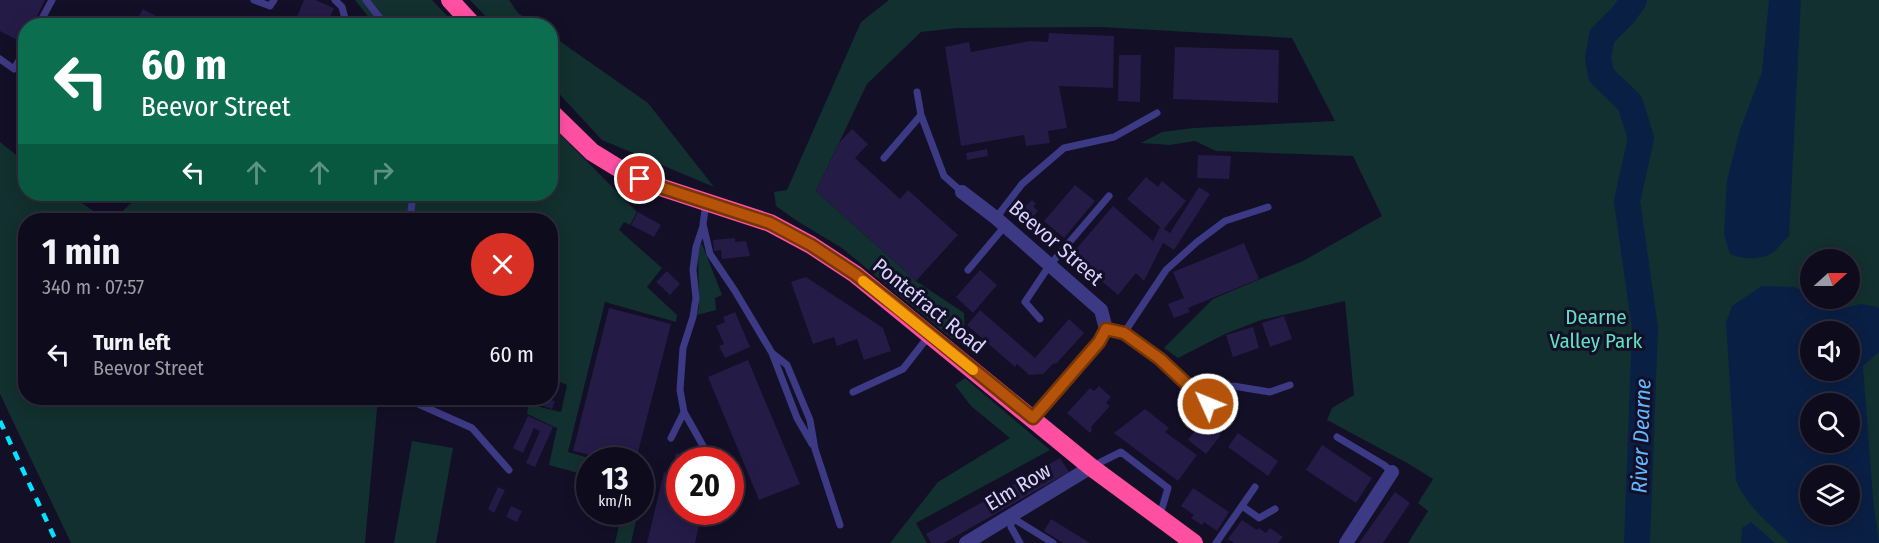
<!DOCTYPE html>
<html lang="en">
<head>
<meta charset="utf-8">
<style>
	:root { --surface:#0e0b1c; --page:#1c1929; --text:#f1f3f6; --muted:#9b9ba3; --line:#2e2b3b }
	body { margin:0; font-family:"Fira Sans Condensed",sans-serif; background:var(--page); color:var(--text); height:100vh; display:flex; flex-direction:column; font-size:22px; white-space:nowrap }
	* { box-sizing:border-box; margin:0 }
	p { font-size:20px; color:var(--muted) }
	.icon { flex:none; width:33px; height:33px; fill:none; stroke:currentColor; stroke-width:2; stroke-linecap:round; stroke-linejoin:round }
	.map { position:relative; flex:1; overflow:hidden }
	.details { position:absolute; left:18px; top:213px; width:540px; height:192px; display:flex; flex-direction:column; background:var(--surface); border-radius:24px; box-shadow:0 3px 15px #0003,0 0 0 2px var(--line) }
	.details>* { flex:none }
	.guide { position:absolute; left:18px; top:18px; width:540px; height:183px; border-radius:24px; box-shadow:0 3px 15px #0003,0 0 0 2px var(--line); background:#0b6e4f; color:#fff; overflow:hidden }
	.needle { width:39px; rotate:69deg }
	.buttons { position:absolute; left:1800px; top:249px; display:grid; gap:12px }
	.buttons a { display:grid; place-items:center; width:60px; height:60px; border-radius:50%; background:var(--surface); box-shadow:0 3px 15px #0003,0 0 0 2px var(--line); font-size:30px }
	.speed { position:absolute; left:576px; top:447px; display:flex; gap:12px; font-size:30px; font-weight:700; text-align:center }
	.speed>* { display:grid; place-content:center; width:78px; height:78px; border-radius:50%; background:var(--surface); box-shadow:0 3px 15px #0003,0 0 0 2px var(--line); line-height:1 }
	.speed small { font-size:15px; font-weight:400 }
	.speed .limit { border:9px solid #d22; background:#fff; color:#111 }
	.pin { position:absolute; display:grid; place-items:center; width:51px; height:51px; color:#fff; margin:-26px; border:3px solid #fff; border-radius:50%; box-shadow:0 2px 6px #0007 }
	.me { position:absolute; width:66px; margin:-33px; rotate:314deg; stroke-linejoin:round; filter:drop-shadow(0 0 4px #0008) }
	.turn { display:flex; align-items:center; gap:21px; height:126px; padding:0 24px; font-size:27px }
	.turn .icon { width:78px; height:78px; stroke-width:2.5 }
	.turn b { display:block; font-size:42px; line-height:51px }
	.lanes { display:flex; align-items:center; height:57px; padding:0 24px; background:#0003; justify-content:center; gap:30px; direction:ltr }
	.lanes .off { opacity:.35 }
	.round { display:grid; place-items:center; flex:none; width:63px; height:63px; border-radius:32px; background:var(--page) }
	.headline { display:flex; align-items:center; justify-content:space-between; height:102px; padding:0 24px }
	h1 { font-size:36px; font-weight:700; line-height:45px }
	ul { padding:0; list-style:none }
	li { display:flex; align-items:center; gap:18px; height:78px; padding:0 24px }
	li div { flex:1 }
	li b { display:block; font-size:22px }
	li em { font-style:normal }
	.map>svg:first-child { display:block }
</style>
</head>
<body>
<div class="map">
<svg width="1879" height="543" viewBox="0 0 1879 543">
	<rect width="100%" height="100%" fill="#130f26"/>
	<path fill="#12302f" fill-rule="evenodd" d="M355,0H432L456,25H375Z
		M470,0H509L518,13L536,25H494Z
		M889,0H1879V543H1408L1428,511L1418,503L1433,479L1409,464L1327,420L1332,408L1354,395L1345,301L1261,320L1225,334L1178,358L1164,348L1213,299L1303,261L1382,216L1353,156L1216,151L1195,141L1170,145L1141,143L1162,132L1194,128L1335,121L1292,38L1101,27L957,28L921,32L867,84L816,191L916,281L964,313L965,334L952,339L842,248L797,221L776,206L774,192L787,190L861,22ZM1810,260H1850V298H1810ZM1810,332H1850V370H1810ZM1810,404H1850V442H1810ZM1810,476H1850V514H1810Z
		M551,35L648,103L714,187L602,140L551,85Z
		M551,125L637,212L630,225L624,222L619,230L662,268L647,287L677,315L676,322L605,302L568,452L596,460H590L589,476L549,465L557,428L527,414L529,401L540,407L561,412L567,385L551,378L550,220H113L141,194H550Z
		M0,142L25,162L26,194H69L106,220H26V398H378L365,543H71L0,394Z
		M702,244L722,295L715,298L716,310L697,315L699,307L698,247Z
		M965,378L1050,450L916,523L927,543H890L938,482L1010,438L971,406L955,385Z
		M412,441L453,448L436,543H394Z
		M622,512H638L631,543H615Z"/>
	<path fill="#0a1f44" fill-rule="evenodd" d="M1769,0H1801L1789,236C1784,240 1780,246 1776,250C1763,261 1744,260 1730,254L1724,234L1727,180L1740,130L1762,72Z
		M1762,286L1794,287L1810,294V298L1819,299L1836,310L1861,304L1878,307L1879,309V352L1863,366L1873,499L1879,543H1789C1770,524 1746,506 1736,480L1726,323L1732,306ZM1810,332H1850V370H1810ZM1810,404H1850V442H1810ZM1810,476H1850V514H1810Z
		M1751,522L1775,543H1741L1742,528Z"/>
	<g fill="none" stroke-linecap="round" stroke-linejoin="round">
		<path stroke="#0a1f44" stroke-width="26" d="M1634,0L1623,15L1602,36L1598,58L1601,75L1630,103L1641,138L1627,201L1645,328L1637,543"/>
	</g>
	<path fill="#241b47" d="M0,0H45L32,26H26V38L23,43L0,31Z
		M304,0H315L334,8L326,26H293Z
		M143,9L174,26H134Z
		M1049,33L1114,36L1113,88L1059,86L1067,128L1048,131L1050,143L1026,146L1024,135L961,146L945,47L969,42L971,52L1030,41L1048,42Z
		M1175,47L1279,50L1278,103L1173,99Z
		M1119,55H1141L1140,102L1118,101Z
		M852,129L868,144L855,158L900,199L908,190L958,235L916,281L816,191L839,143Z
		M987,149L988,156L967,160L966,153Z
		M1198,155L1231,156L1229,179L1197,178Z
		M1146,177L1158,187L1162,181L1186,201L1164,229L1170,233L1199,187L1210,194L1174,250L1163,243L1144,281L1136,273L1118,295L1071,255L1113,206L1153,241L1160,227L1127,199Z
		M1075,185L1095,201L1064,238L1044,221Z
		M1032,200L1036,204L1033,206L1038,211L1031,219L1021,211Z
		M638,212L661,225L654,237L631,225Z
		M735,238V242L746,241L750,256L722,259L721,250L714,251L713,240Z
		M1244,243L1259,279L1188,308L1190,312L1174,318L1168,304L1184,298L1173,272Z
		M980,270L997,285L973,313L956,297Z
		M667,271L680,284L670,295L656,282Z
		M806,277L883,328L891,351L864,360L857,339L837,346L834,337L813,344L791,282Z
		M609,308L671,324L636,460H611L573,451Z
		M980,310L1035,358L1069,319L1084,333L1056,364L1054,363L1043,374L1029,375L1017,364L1015,367L967,325Z
		M735,312L750,347L725,358L719,346L724,344L716,326L725,322L723,317Z
		M1284,316L1292,339L1270,347L1262,323Z
		M1253,327L1259,348L1233,357L1226,335Z
		M748,360L800,484L759,500L708,377Z
		M1099,386L1111,397L1106,403L1110,406L1091,427L1092,430L1090,433L1067,413L1090,388L1094,391Z
		M543,398L555,401L552,409L540,405Z
		M1145,409L1169,428L1165,432L1197,455L1178,481L1114,433Z
		M528,416L553,427L535,467L526,463L540,431L534,428L523,453L513,448Z
		M1202,421L1221,435L1206,454L1188,440Z
		M1238,433L1278,461L1268,476L1228,447Z
		M1322,445L1372,478L1356,503L1306,470Z
		M676,453L703,460H680V512H702L695,543H647L664,472L671,474Z
		M1060,458L1069,472L944,543H931L926,534Z
		M498,487L505,490L494,513L488,509Z
		M1193,488L1229,512L1217,531L1204,522L1202,525L1191,518L1194,515L1181,506Z
		M1395,492L1410,503L1383,543H1359Z
		M511,506L522,511L517,522L506,517Z
		M1051,519L1090,543H1063L1044,531Z
		M1242,520L1257,530L1259,528L1266,533L1270,528L1283,537L1278,543H1234L1228,539Z"/>
	<g fill="none" stroke-linecap="round" stroke-linejoin="round">
		<path stroke="#3d3a85" stroke-width="7" d="M254,0L270,6L274,0
			M335,0L342,7L347,26
			M366,0L386,26
			M38,26L52,0
			M0,59L14,69L26,48
			M917,92L921,115L944,176L962,192
			M884,158L921,115
			M706,203L703,224L710,254L735,291L772,353L787,365L810,420L815,449L840,525
			M996,218L1022,184L1064,148L1114,137L1157,113
			M410,220L413,194
			M968,270L1005,226
			M1040,319L1025,302L1049,266L1109,196
			M1106,329L1124,333L1160,359L1208,404L1233,386L1270,392L1290,385
			M1124,333L1166,270L1197,242L1225,221L1268,207
			M772,353L797,418L812,444
			M853,392L903,369L928,337
			M409,398L416,403L472,428L509,470
			M684,412L711,460
			M1337,437L1384,465L1392,472
			M671,438L684,412L680,390L683,348L693,317L696,298L693,270L696,247L703,226
			M1093,466L1121,452L1168,488L1160,515
			M1242,506L1259,518L1275,509
			M1011,517L1053,543
			M1011,517V527L1020,543
			M1216,543L1255,487"/>
		<path stroke="#3d3a85" stroke-width="14" d="M962,192L996,218L1101,310L1106,329L1099,342L1033,418
			M966,543L1091,467
			M1346,543L1392,472"/>
		<path stroke="#ff4fa3" stroke-width="18" d="M450,0L474,26
			M550,111L592,152L623,171L657,186L770,223L811,245L855,274L1091,467L1194,543"/>
		<path stroke="#00e5ff" stroke-width="4.5" stroke-dasharray="9 8" stroke-linecap="butt" d="M0,421L57,543"/>
	</g>
	<g fill="none" stroke-linecap="round" stroke-linejoin="round">
		<defs>
			<path id="route" d="M640,179L657,186L770,223L811,245L855,274L896,306L1033,418L1099,342L1106,329L1124,333L1160,359L1208,404"/>
		</defs>
		<use href="#route" stroke="#753606" stroke-width="15"/>
		<use href="#route" stroke="#b45309" stroke-width="10"/>
		<path stroke="#f59e0b" stroke-width="10" d="M863,281L973,370"/>
	</g>
	<g text-anchor="middle" dominant-baseline="central" stroke-width="6" stroke-linejoin="round" paint-order="stroke">
		<g font-size="21" fill="#d9d4ff" stroke="#130f26">
			<text transform="translate(1056 243) rotate(41)">Beevor Street</text>
			<text transform="translate(929 306) rotate(39)">Pontefract Road</text>
			<text transform="translate(1018 487) rotate(-31)">Elm Row</text>
		</g>
		<g font-size="21" fill="#5fe0c0" stroke="#130f26">
			<text x="1596" y="317">Dearne<tspan x="1596" dy="24">Valley Park</tspan></text>
		</g>
		<g font-size="22" font-style="italic" fill="#62b6ff" stroke="#130f26">
			<text transform="translate(1641 436) rotate(-88)">River Dearne</text>
		</g>
	</g>
</svg>
<div class="buttons">
<a><svg class="needle" viewBox="-14 -14 28 28"><path d="M0-13l5 13h-10z" fill="#e53935"/><path d="M0 13l5-13h-10z" fill="#9b9ba3"/></svg></a>
<a><svg class="icon" aria-label="sound" viewBox="0 0 24 24"><path d="M4 9h4l5-4v14l-5-4H4zM17 9q2 3 0 6"/></svg></a>
<a><svg class="icon" aria-label="search" viewBox="0 0 24 24"><circle cx="10" cy="10" r="6"/><path d="M15 15l6 6"/></svg></a>
<a><svg class="icon" aria-label="layers" viewBox="0 0 24 24"><path d="M12 4l9 5-9 5-9-5zM3 14l9 5 9-5"/></svg></a>
</div>
<div class="speed"><div>13<small>km/h</small></div><div class="limit">20</div></div>
<div class="pin" style="left:640px;top:179px;background:#d93025"><svg class="icon" aria-label="arrive" viewBox="0 0 24 24"><path d="M6 21V4h12l-3 4 3 4H6"/></svg></div>
<svg class="me" style="left:1208px;top:404px" viewBox="-20 -20 40 40"><circle r="17" fill="#b45309" stroke="#fff" stroke-width="3"/><path d="M0-11L8 9 0 5-8 9z" fill="#fff"/></svg>
<div class="guide">
<div class="turn"><svg class="icon" aria-label="left" viewBox="0 0 24 24"><path d="M17 20v-9H6M10 6l-5 5 5 5"/></svg><div><b>60 m</b>Beevor Street</div></div>
<div class="lanes"><svg class="icon" aria-label="left" viewBox="0 0 24 24"><path d="M17 20v-9H6M10 6l-5 5 5 5"/></svg><svg class="icon off" aria-label="ahead" viewBox="0 0 24 24"><path d="M12 20V5M6 11l6-6 6 6"/></svg><svg class="icon off" aria-label="ahead" viewBox="0 0 24 24"><path d="M12 20V5M6 11l6-6 6 6"/></svg><svg class="icon off" aria-label="right" viewBox="0 0 24 24"><path d="M7 20v-9h11M14 6l5 5-5 5"/></svg></div>
</div>
<section class="details">
<div class="headline"><div><h1>1 min</h1><p>340 m · 07:57</p></div><a class="round" style="background:#d93025;color:#fff"><svg class="icon" aria-label="close" viewBox="0 0 24 24"><path d="M6 6l12 12M18 6L6 18"/></svg></a></div>
<ul>
<li><svg class="icon" aria-label="left" viewBox="0 0 24 24"><path d="M17 20v-9H6M10 6l-5 5 5 5"/></svg><div><b>Turn left</b><p>Beevor Street</p></div><em>60 m</em></li>
</ul>
</section>
</div>
</body>
</html>
